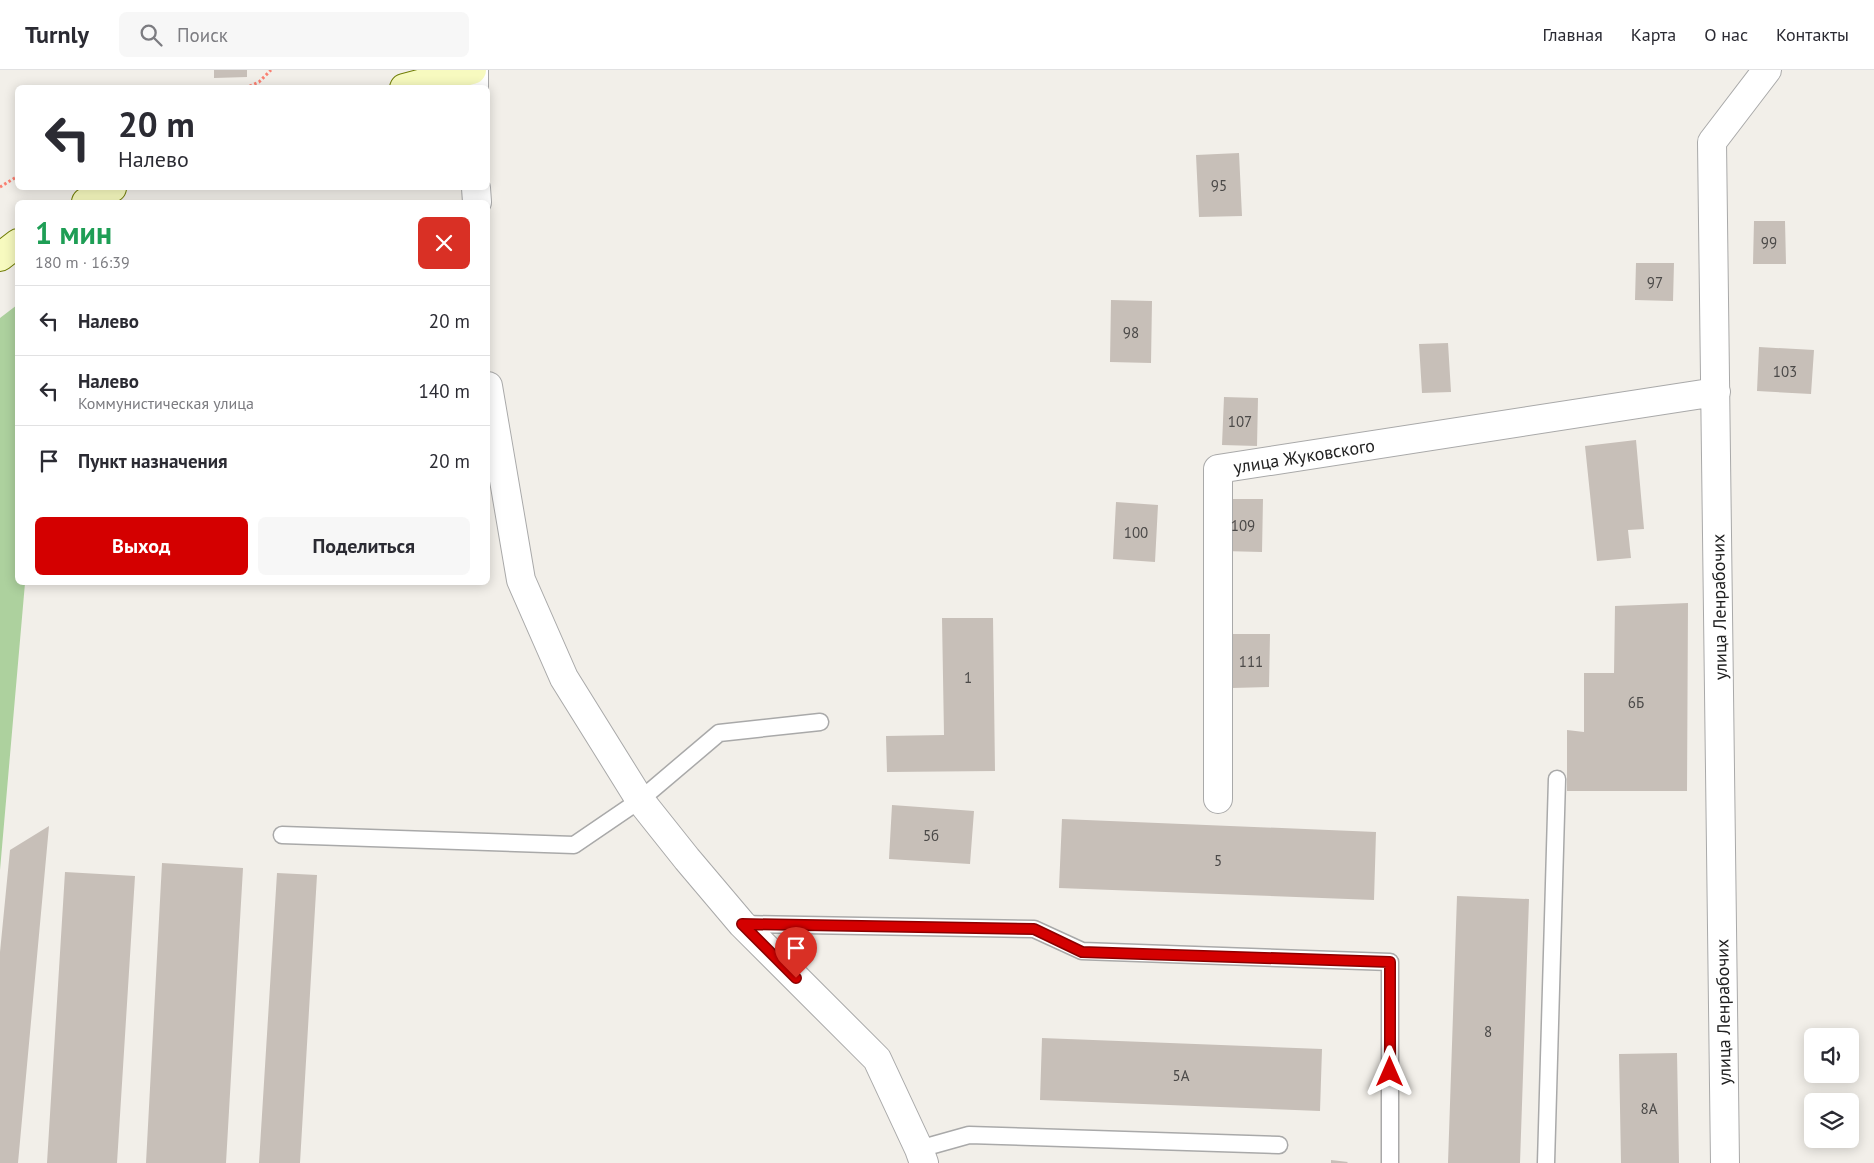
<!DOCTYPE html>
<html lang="ru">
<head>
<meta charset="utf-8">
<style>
	:root { --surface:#fff; --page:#f7f7f7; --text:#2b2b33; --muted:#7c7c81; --line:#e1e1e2; --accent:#d40000 }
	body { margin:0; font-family:"PT Sans",sans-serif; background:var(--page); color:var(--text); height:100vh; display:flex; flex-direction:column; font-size:19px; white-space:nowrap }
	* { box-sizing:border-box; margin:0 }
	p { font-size:16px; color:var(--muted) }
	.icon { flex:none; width:28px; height:28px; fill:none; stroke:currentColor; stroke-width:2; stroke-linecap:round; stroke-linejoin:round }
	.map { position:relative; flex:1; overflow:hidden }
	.drawer { position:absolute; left:15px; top:130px; width:475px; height:385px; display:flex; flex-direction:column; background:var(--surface); border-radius:8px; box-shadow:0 2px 12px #0003 }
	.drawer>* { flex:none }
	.guide { position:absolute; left:15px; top:15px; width:475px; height:105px; border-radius:8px; box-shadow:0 2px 12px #0003; background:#fff; color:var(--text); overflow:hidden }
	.tools { position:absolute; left:1804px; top:958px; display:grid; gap:10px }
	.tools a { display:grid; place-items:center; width:55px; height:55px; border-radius:8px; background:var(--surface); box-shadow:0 2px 12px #0003; font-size:25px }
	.pin { position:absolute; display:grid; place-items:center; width:42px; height:42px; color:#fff; margin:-51px -21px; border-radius:50% 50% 50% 0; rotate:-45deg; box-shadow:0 0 5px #0007 }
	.pin .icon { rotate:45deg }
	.me { position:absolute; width:55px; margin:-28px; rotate:0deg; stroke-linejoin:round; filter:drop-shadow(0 0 4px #0008) }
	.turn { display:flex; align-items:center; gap:18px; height:105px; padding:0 20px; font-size:22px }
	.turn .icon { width:65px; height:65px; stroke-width:2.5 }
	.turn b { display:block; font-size:35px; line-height:42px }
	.round { display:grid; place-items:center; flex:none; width:52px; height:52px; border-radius:8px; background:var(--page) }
	.summary { display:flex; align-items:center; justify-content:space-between; height:85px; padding:0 20px }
	h1 { font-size:30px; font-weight:600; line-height:38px; color:#1e9e55 }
	.cta { display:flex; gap:10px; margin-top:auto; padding:10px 20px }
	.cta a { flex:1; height:58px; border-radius:8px; background:var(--accent); color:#fff; font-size:20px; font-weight:600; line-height:58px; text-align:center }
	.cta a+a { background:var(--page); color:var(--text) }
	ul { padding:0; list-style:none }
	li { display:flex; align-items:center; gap:15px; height:70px; padding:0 20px; border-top:1px solid var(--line) }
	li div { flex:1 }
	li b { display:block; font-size:19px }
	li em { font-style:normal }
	header { display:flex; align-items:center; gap:30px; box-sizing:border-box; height:70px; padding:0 25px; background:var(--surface); border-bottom:1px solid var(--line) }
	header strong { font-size:24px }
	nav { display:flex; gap:28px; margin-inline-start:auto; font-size:18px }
	.search { width:350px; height:45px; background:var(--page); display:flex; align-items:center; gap:12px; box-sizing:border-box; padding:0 18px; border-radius:8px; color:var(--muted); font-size:19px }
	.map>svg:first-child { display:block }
</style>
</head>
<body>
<header>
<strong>Turnly</strong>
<div class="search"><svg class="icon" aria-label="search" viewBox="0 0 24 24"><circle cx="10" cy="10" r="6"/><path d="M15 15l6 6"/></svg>Поиск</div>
<nav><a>Главная</a><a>Карта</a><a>О нас</a><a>Контакты</a></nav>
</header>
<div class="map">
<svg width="1874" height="1093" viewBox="0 0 1874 1093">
	<rect width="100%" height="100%" fill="#f2efe9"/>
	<path fill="#add19e" d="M17,235L18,512L25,513L0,800V248Z"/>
	<path fill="#c7bfb8" d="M214,0H247V7L214,8Z
		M1239,83L1242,146L1199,147L1196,85Z
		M1754,151H1785L1786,194H1753Z
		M1636,193H1674L1673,231L1635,230Z
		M1111,230L1152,231L1151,293L1110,292Z
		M1448,273L1451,322L1422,323L1419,274Z
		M1759,277L1814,280L1811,324L1757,321Z
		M1224,327L1258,328L1257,376L1222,375Z
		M1636,370L1644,459L1628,460L1631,488L1597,491L1585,376Z
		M1224,429H1263L1262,482L1223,481Z
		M1116,432L1158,435L1155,492L1113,489Z
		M1688,533L1687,721H1567V660L1584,662V603H1614L1615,536Z
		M942,548H993L995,701L887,702L886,666L944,665Z
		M1233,564H1270L1269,617L1232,618Z
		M892,735L974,741L970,794L889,789Z
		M1062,749L1376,762L1374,830L1059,818Z
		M49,756L18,1093H0V882L10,780Z
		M162,793L243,798L226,1093H146Z
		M65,802L135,806L117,1093H47Z
		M277,803L317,805L300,1093H259Z
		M1457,826L1529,829L1520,1093H1448Z
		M1042,968L1322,979L1320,1041L1040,1030Z
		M1677,983L1679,1093H1621L1619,984Z
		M1331,1090L1348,1092L1347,1093H1331Z"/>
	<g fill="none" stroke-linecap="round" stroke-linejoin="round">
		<defs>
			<path id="lane" d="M282,765L574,775L640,730L719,663L820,652
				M742,854L1034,859L1082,881L1390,892V1093
				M919,1079L969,1065L1279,1075
				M1546,1093L1557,709"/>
			<path id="street" d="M474,0V18
				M476,118L477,132
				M488,316L521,510L564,608L640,730L687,789L742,854L877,989L919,1079L924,1093
				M1218,729V399L1716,322
				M1725,1093L1712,72L1767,0"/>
			<path id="secondary" d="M404,18L472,0
				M86,132L112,118
				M0,187L18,173"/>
		</defs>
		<use href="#lane" stroke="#a9a9a9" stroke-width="19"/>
		<use href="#street" stroke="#a9a9a9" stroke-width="30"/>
		<use href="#secondary" stroke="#707d05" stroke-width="30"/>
		<path stroke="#fa8072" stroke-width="3" stroke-dasharray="2.5 2.5" stroke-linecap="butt" d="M245,18L259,12L271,0
			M0,117L18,106"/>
		<use href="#lane" stroke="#fff" stroke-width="16"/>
		<use href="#street" stroke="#fff" stroke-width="28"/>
		<use href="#secondary" stroke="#f7fabf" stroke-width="28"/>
	</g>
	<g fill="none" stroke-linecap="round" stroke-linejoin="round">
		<defs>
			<path id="route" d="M796,908L742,854L1034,859L1082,882L1390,892V1002"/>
		</defs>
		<use href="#route" stroke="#8a0000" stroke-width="12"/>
		<use href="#route" stroke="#d40000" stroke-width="9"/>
	</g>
	<g text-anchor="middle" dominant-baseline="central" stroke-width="4.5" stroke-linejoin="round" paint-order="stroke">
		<g font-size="15" fill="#4b4948">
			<text x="1219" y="115">95</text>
			<text x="1769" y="172">99</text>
			<text x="1655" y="212">97</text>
			<text x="1131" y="262">98</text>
			<text x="1785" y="301">103</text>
			<text x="1240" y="351">107</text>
			<text x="1243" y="455">109</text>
			<text x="1136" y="462">100</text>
			<text x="1251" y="591">111</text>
			<text x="968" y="607">1</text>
			<text x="1636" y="632">6Б</text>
			<text x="931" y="765">5б</text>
			<text x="1218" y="790">5</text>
			<text x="1488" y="961">8</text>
			<text x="1181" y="1005">5А</text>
			<text x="1649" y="1038">8А</text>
		</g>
		<g font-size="18" fill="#222" stroke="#fff">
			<text transform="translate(1304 386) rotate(-9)">улица Жуковского</text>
			<text transform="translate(1719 537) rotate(-91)">улица Ленрабочих</text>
			<text transform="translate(1723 942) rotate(-91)">улица Ленрабочих</text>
		</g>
	</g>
</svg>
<div class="tools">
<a><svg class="icon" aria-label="sound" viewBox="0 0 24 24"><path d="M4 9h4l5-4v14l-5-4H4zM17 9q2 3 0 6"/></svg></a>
<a><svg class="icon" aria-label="layers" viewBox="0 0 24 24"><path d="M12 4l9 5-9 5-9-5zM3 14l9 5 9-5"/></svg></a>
</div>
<div class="pin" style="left:796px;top:908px;background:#d93025"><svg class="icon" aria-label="arrive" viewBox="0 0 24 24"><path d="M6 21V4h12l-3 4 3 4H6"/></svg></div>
<svg class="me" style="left:1390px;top:1002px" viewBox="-20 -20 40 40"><path d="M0-17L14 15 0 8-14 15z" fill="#d40000" stroke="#fff" stroke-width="4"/></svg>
<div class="guide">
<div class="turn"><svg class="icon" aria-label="left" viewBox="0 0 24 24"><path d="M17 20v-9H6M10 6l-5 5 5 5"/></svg><div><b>20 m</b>Налево</div></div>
</div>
<section class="drawer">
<div class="summary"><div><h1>1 мин</h1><p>180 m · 16:39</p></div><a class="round" style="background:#d93025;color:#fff"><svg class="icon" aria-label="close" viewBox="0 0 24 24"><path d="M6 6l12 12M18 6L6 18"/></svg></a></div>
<ul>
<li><svg class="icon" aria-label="left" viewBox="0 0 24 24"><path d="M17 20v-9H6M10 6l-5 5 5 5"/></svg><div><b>Налево</b></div><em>20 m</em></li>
<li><svg class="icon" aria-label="left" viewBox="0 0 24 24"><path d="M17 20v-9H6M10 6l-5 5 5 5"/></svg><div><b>Налево</b><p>Коммунистическая улица</p></div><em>140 m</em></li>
<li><svg class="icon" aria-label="arrive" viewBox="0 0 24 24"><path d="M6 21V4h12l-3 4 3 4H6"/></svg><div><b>Пункт назначения</b></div><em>20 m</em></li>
</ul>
<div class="cta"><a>Выход</a><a>Поделиться</a></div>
</section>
</div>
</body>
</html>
